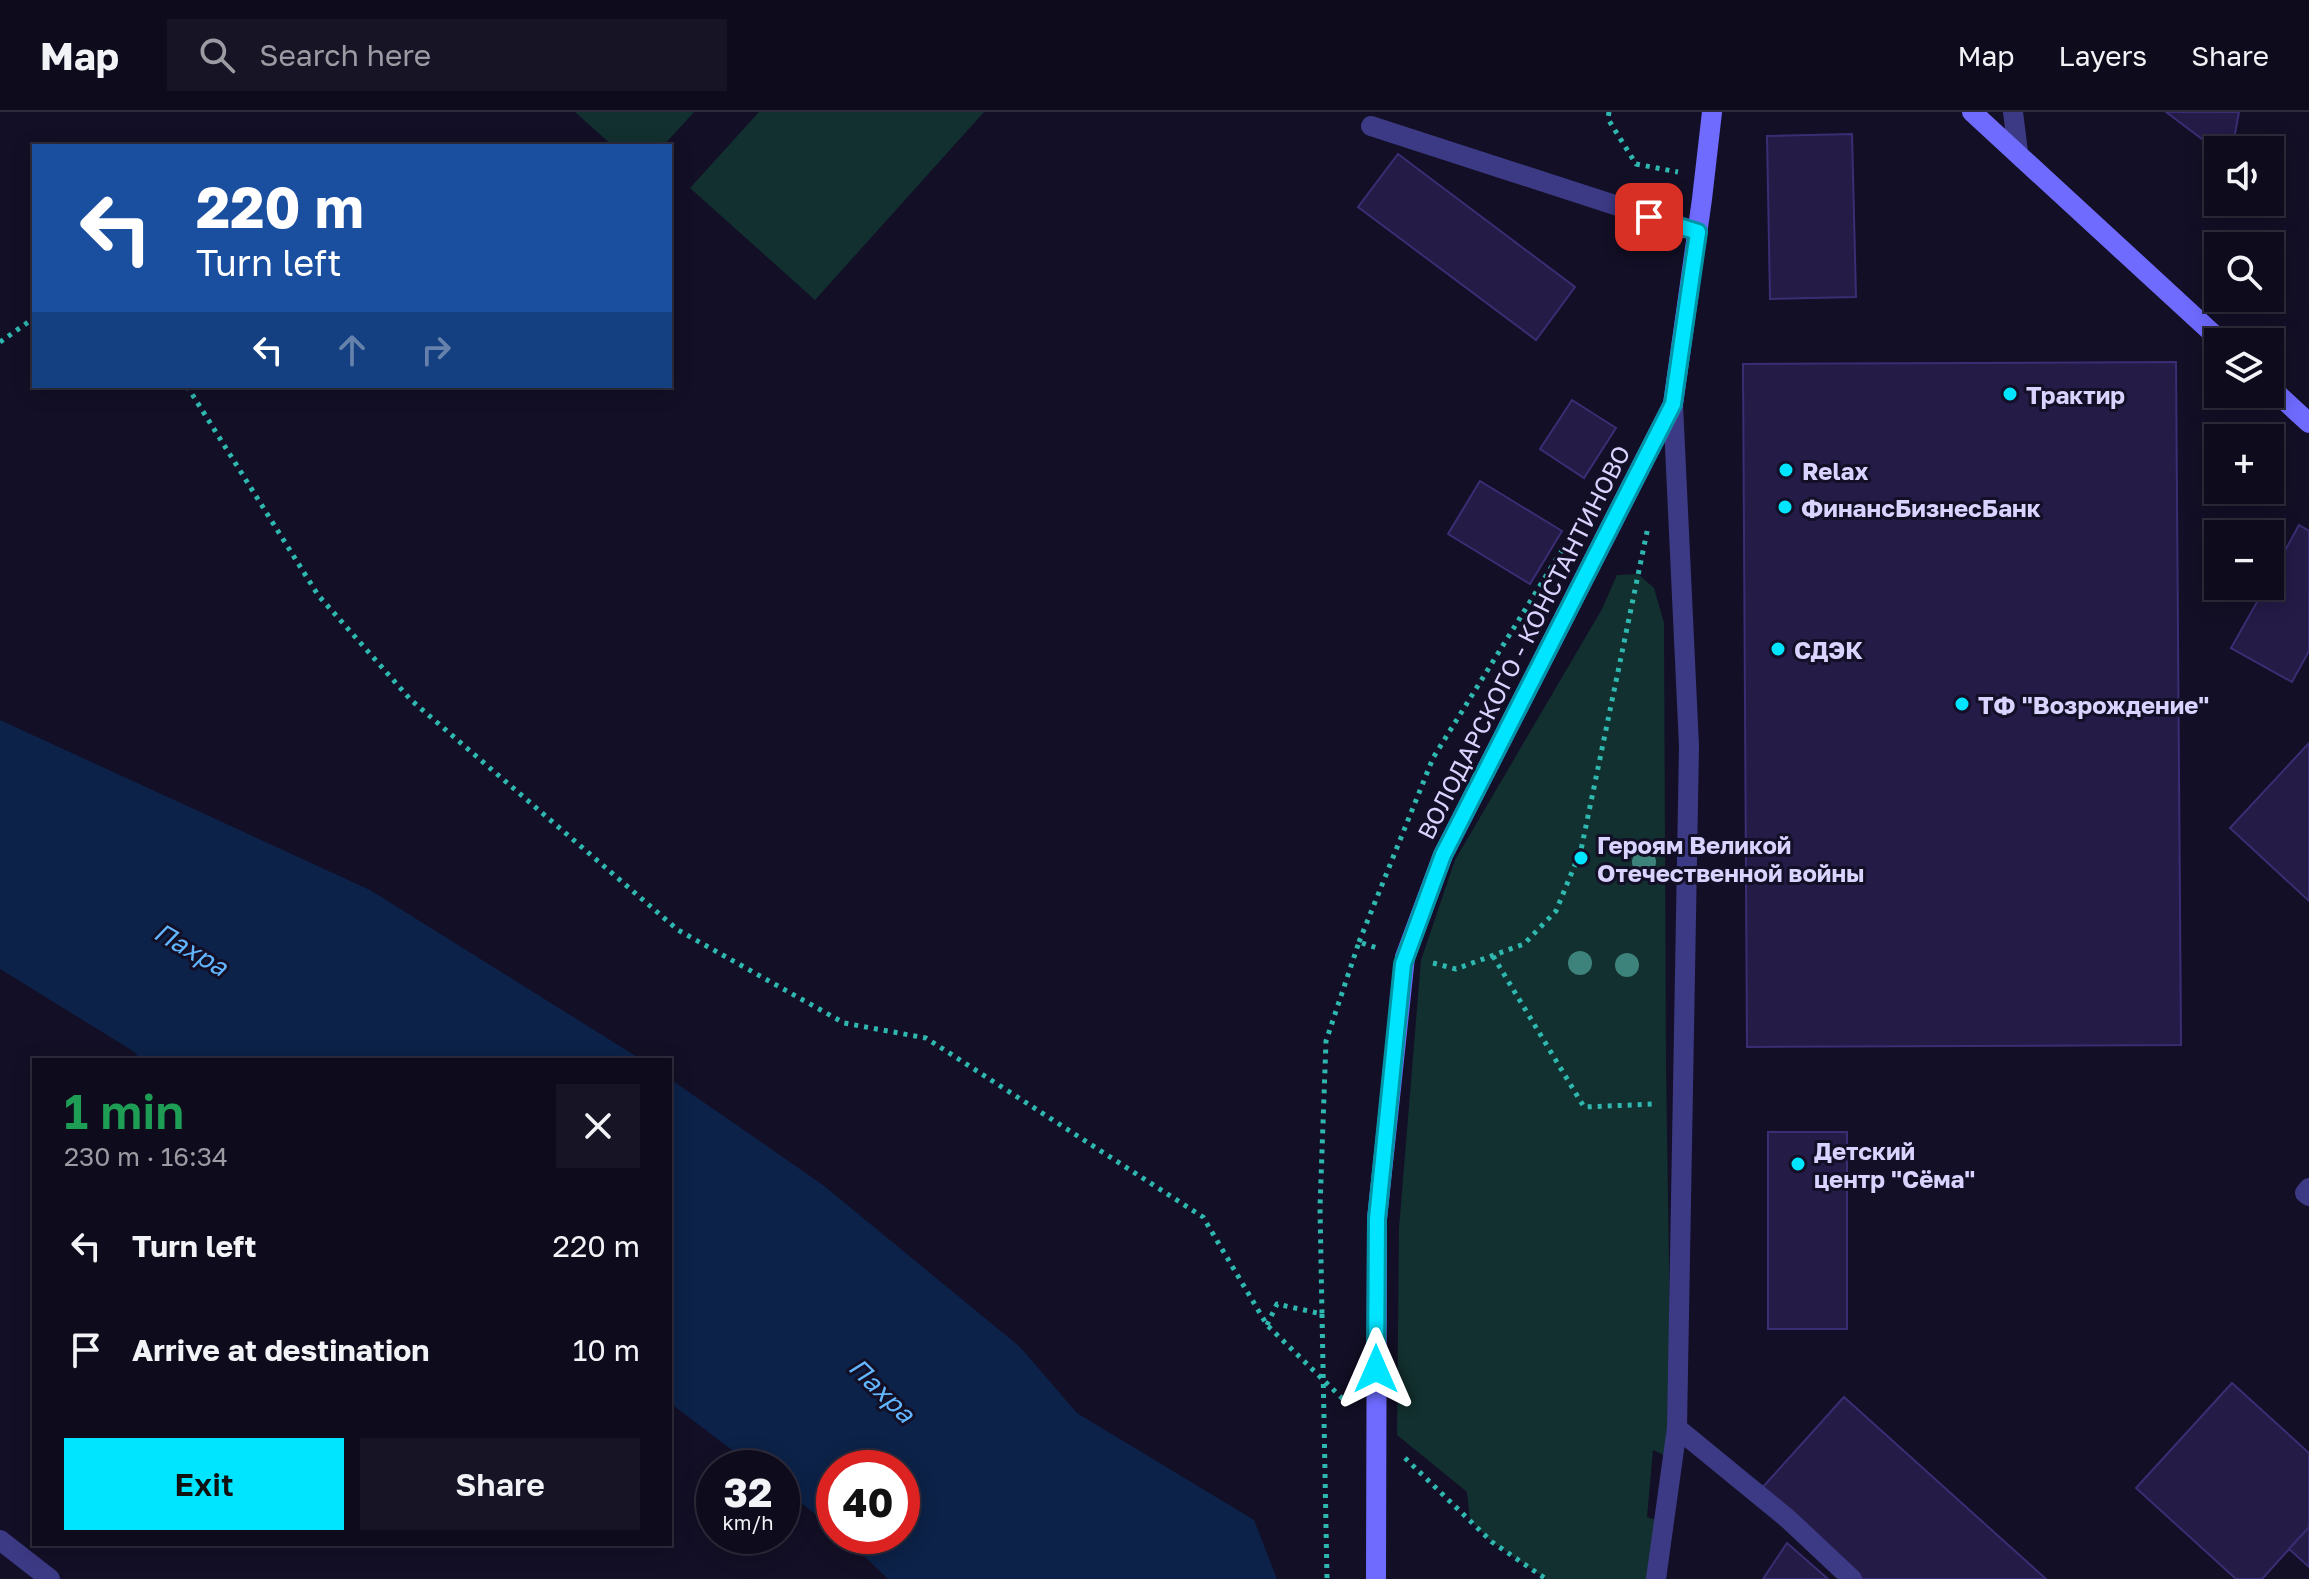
<!DOCTYPE html>
<html lang="en">
<head>
<meta charset="utf-8">
<style>
	:root { --surface:#0e0b1c; --page:#171425; --text:#f1f3f6; --muted:#9b9ba3; --line:#2e2b3b; --accent:#00e5ff }
	body { margin:0; font-family:"Golos Text",sans-serif; background:var(--page); color:var(--text); height:100vh; display:flex; flex-direction:column; font-size:30px; white-space:nowrap }
	* { box-sizing:border-box; margin:0 }
	p { font-size:26px; color:var(--muted) }
	.icon { flex:none; width:44px; height:44px; fill:none; stroke:currentColor; stroke-width:2; stroke-linecap:round; stroke-linejoin:round }
	.map { position:relative; flex:1; overflow:hidden }
	.side { position:absolute; left:32px; top:946px; width:640px; height:488px; display:flex; flex-direction:column; background:var(--surface); border-radius:0px; box-shadow:0 4px 20px #0003,0 0 0 2px var(--line) }
	.side>* { flex:none }
	.top-card { position:absolute; left:32px; top:32px; width:640px; height:244px; border-radius:0px; box-shadow:0 4px 20px #0003,0 0 0 2px var(--line); background:#1a4fa0; color:#fff; overflow:hidden }
	.controls { position:absolute; left:2204px; top:24px; display:grid; gap:16px }
	.controls a { display:grid; place-items:center; width:80px; height:80px; border-radius:0px; background:var(--surface); box-shadow:0 4px 20px #0003,0 0 0 2px var(--line); font-size:40px }
	.speed { position:absolute; left:696px; top:1338px; display:flex; gap:16px; font-size:40px; font-weight:700; text-align:center }
	.speed>* { display:grid; place-content:center; width:104px; height:104px; border-radius:50%; background:var(--surface); box-shadow:0 4px 20px #0003,0 0 0 2px var(--line); line-height:1 }
	.speed small { font-size:20px; font-weight:400 }
	.speed .limit { border:12px solid #d22; background:#fff; color:#111 }
	.pin { position:absolute; display:grid; place-items:center; width:68px; height:68px; color:#fff; margin:-34px; border-radius:16px; box-shadow:0 4px 12px #0006 }
	.me { position:absolute; width:88px; margin:-44px; rotate:0deg; stroke-linejoin:round; filter:drop-shadow(0 0 6px #0008) }
	.turn { display:flex; align-items:center; gap:28px; height:168px; padding:0 32px; font-size:36px }
	.turn .icon { width:104px; height:104px; stroke-width:2.5 }
	.turn b { display:block; font-size:56px; line-height:68px }
	.lanes { display:flex; align-items:center; height:76px; padding:0 32px; background:#0003; justify-content:center; gap:40px; direction:ltr }
	.lanes .off { opacity:.35 }
	.round { display:grid; place-items:center; flex:none; width:84px; height:84px; border-radius:0px; background:var(--page) }
	.overview { display:flex; align-items:center; justify-content:space-between; height:136px; padding:0 32px }
	h1 { font-size:48px; font-weight:600; line-height:60px; color:#1e9e55 }
	.cta { display:flex; gap:16px; margin-top:auto; padding:16px 32px }
	.cta a { flex:1; height:92px; border-radius:0px; background:var(--accent); color:#111; font-size:32px; font-weight:600; line-height:92px; text-align:center }
	.cta a+a { background:var(--page); color:var(--text) }
	ul { padding:0; list-style:none }
	li { display:flex; align-items:center; gap:24px; height:104px; padding:0 32px }
	li div { flex:1 }
	li b { display:block; font-size:30px }
	li em { font-style:normal }
	header { display:flex; align-items:center; gap:48px; box-sizing:border-box; height:112px; padding:0 40px; background:var(--surface); border-bottom:2px solid var(--line) }
	header strong { font-size:38px }
	nav { display:flex; gap:44px; margin-inline-start:auto; font-size:28px }
	.search { width:560px; height:72px; background:var(--page); display:flex; align-items:center; gap:20px; box-sizing:border-box; padding:0 28px; border-radius:0px; color:var(--muted); font-size:30px }
	.map>svg:first-child { display:block }
</style>
</head>
<body>
<header>
<strong>Map</strong>
<div class="search"><svg class="icon" aria-label="search" viewBox="0 0 24 24"><circle cx="10" cy="10" r="6"/><path d="M15 15l6 6"/></svg>Search here</div>
<nav><a>Map</a><a>Layers</a><a>Share</a></nav>
</header>
<div class="map">
<svg width="2309" height="1467" viewBox="0 0 2309 1467">
	<rect width="100%" height="100%" fill="#130f26"/>
	<path fill="#12302f" d="M575,0H694L663,34H613Z
		M759,0H984L815,188L690,76Z
		M1638,462L1654,476L1664,511L1666,953L1672,1347L1653,1338L1647,1405L1663,1410L1647,1467H1546L1492,1430L1470,1408L1467,1380L1397,1323L1399,1116L1421,848L1455,748L1602,497L1617,463Z"/>
	<path fill="#0c2248" d="M0,608L370,778L642,948H142L133,939L0,857Z
		M670,967L823,1073L1020,1235L1077,1301L1254,1408L1277,1467H888L843,1424H902V1356H834V1417L782,1376V1356H756L670,1291Z"/>
	<path fill="#241b47" stroke="#3b2d73" stroke-width="2" d="M2166,0H2239L2232,38L2218,39Z
		M1852,22L1856,185L1770,187L1767,24Z
		M1398,42L1575,175L1536,228L1358,95Z
		M2176,250L2181,933L1747,935L1743,252Z
		M1572,288L1616,316L1584,366L1540,337Z
		M1480,369L1562,419L1530,472L1448,422Z
		M2299,413L2309,419V539L2292,570L2231,536L2266,474H2270V466Z
		M2309,631V789L2230,716Z
		M1768,1020H1847V1217H1768Z
		M2232,1271L2309,1341V1415L2262,1467H2236L2136,1376Z
		M1844,1285L2046,1467H1863L1762,1376Z
		M2309,1415V1455L2289,1437Z
		M1787,1431L1828,1467H1763Z"/>
	<g fill="none" stroke-linecap="round" stroke-linejoin="round">
		<path stroke="#2fb8b0" stroke-width="5" stroke-dasharray="4 6" stroke-linecap="butt" d="M1609,0L1608,7L1636,52L1678,60
			M0,230L34,206
			M187,274L318,483L411,588L678,818L844,911L926,926L1203,1105L1267,1213L1348,1292
			M1359,830L1433,646L1564,435
			M1493,844L1584,995L1654,992
			M1433,851L1456,857L1524,832L1556,799L1581,738L1648,415
			M1267,1213L1277,1192L1322,1202L1320,1095L1326,929L1359,830L1377,836
			M1405,1346L1492,1430L1546,1467"/>
		<path stroke="#3d3a85" stroke-width="20" d="M2013,0L2018,40
			M1371,14L1698,120
			M1677,1316L1788,1407L1852,1467"/>
		<path stroke="#3d3a85" stroke-width="20" d="M2309,1076L2305,1081L2309,1084
			M0,1428L50,1467
			M1656,1467L1677,1316L1689,634L1673,292"/>
		<path stroke="#6f6bff" stroke-width="20" d="M1972,0L2222,230
			M2270,275L2309,311
			M1377,1107L1405,845L1443,743L1673,292L1702,87L1712,0"/>
		<path stroke="#2fb8b0" stroke-width="5" stroke-dasharray="4 6" stroke-linecap="butt" d="M1322,1202L1327,1467"/>
		<path stroke="#6f6bff" stroke-width="20" d="M1376,1467L1377,1107"/>
	</g>
	<g fill="#3d827b">
		<circle cx="1644" cy="750" r="12"/>
		<circle cx="1580" cy="851" r="12"/>
		<circle cx="1627" cy="853" r="12"/>
	</g>
	<g fill="none" stroke-linecap="round" stroke-linejoin="round">
		<defs>
			<path id="route" d="M1376,1257L1377,1107L1403,852L1443,743L1673,292L1698,120L1649,105"/>
		</defs>
		<use href="#route" stroke="#0095a6" stroke-width="20"/>
		<use href="#route" stroke="#00e5ff" stroke-width="14"/>
	</g>
	<g fill="#00e5ff" stroke="#130f26" stroke-width="3">
		<circle cx="2010" cy="282" r="8"/>
		<circle cx="1786" cy="358" r="8"/>
		<circle cx="1785" cy="395" r="8"/>
		<circle cx="1778" cy="537" r="8"/>
		<circle cx="1962" cy="592" r="8"/>
		<circle cx="1581" cy="746" r="8"/>
		<circle cx="1798" cy="1052" r="8"/>
	</g>
	<g text-anchor="middle" dominant-baseline="central" stroke-width="6" stroke-linejoin="round" paint-order="stroke">
		<g font-size="24" font-weight="bold" fill="#d9d4ff" stroke="#130f26" text-anchor="start">
			<text x="2026" y="282">Трактир</text>
			<text x="1802" y="358">Relax</text>
			<text x="1801" y="395">ФинансБизнесБанк</text>
			<text x="1794" y="537">СДЭК</text>
			<text x="1978" y="592">ТФ "Возрождение"</text>
			<text x="1597" y="732">Героям Великой<tspan x="1597" dy="28">Отечественной войны</tspan></text>
			<text x="1814" y="1038">Детский<tspan x="1814" dy="28">центр "Сёма"</tspan></text>
		</g>
		<g font-size="24" fill="#d9d4ff" stroke="#130f26">
			<text transform="translate(1523 530) rotate(-63)">ВОЛОДАРСКОГО - КОНСТАНТИНОВО</text>
		</g>
		<g font-size="26" font-style="italic" fill="#62b6ff" stroke="#130f26">
			<text transform="translate(191 837) rotate(30)">Пахра</text>
			<text transform="translate(882 1278) rotate(44)">Пахра</text>
		</g>
	</g>
</svg>
<div class="controls">
<a><svg class="icon" aria-label="sound" viewBox="0 0 24 24"><path d="M4 9h4l5-4v14l-5-4H4zM17 9q2 3 0 6"/></svg></a>
<a><svg class="icon" aria-label="search" viewBox="0 0 24 24"><circle cx="10" cy="10" r="6"/><path d="M15 15l6 6"/></svg></a>
<a><svg class="icon" aria-label="layers" viewBox="0 0 24 24"><path d="M12 4l9 5-9 5-9-5zM3 14l9 5 9-5"/></svg></a>
<a>+</a>
<a>−</a>
</div>
<div class="speed"><div>32<small>km/h</small></div><div class="limit">40</div></div>
<div class="pin" style="left:1649px;top:105px;background:#d93025"><svg class="icon" aria-label="arrive" viewBox="0 0 24 24"><path d="M6 21V4h12l-3 4 3 4H6"/></svg></div>
<svg class="me" style="left:1376px;top:1257px" viewBox="-20 -20 40 40"><path d="M0-17L14 15 0 8-14 15z" fill="#00e5ff" stroke="#fff" stroke-width="4"/></svg>
<div class="top-card">
<div class="turn"><svg class="icon" aria-label="left" viewBox="0 0 24 24"><path d="M17 20v-9H6M10 6l-5 5 5 5"/></svg><div><b>220 m</b>Turn left</div></div>
<div class="lanes"><svg class="icon" aria-label="left" viewBox="0 0 24 24"><path d="M17 20v-9H6M10 6l-5 5 5 5"/></svg><svg class="icon off" aria-label="ahead" viewBox="0 0 24 24"><path d="M12 20V5M6 11l6-6 6 6"/></svg><svg class="icon off" aria-label="right" viewBox="0 0 24 24"><path d="M7 20v-9h11M14 6l5 5-5 5"/></svg></div>
</div>
<section class="side">
<div class="overview"><div><h1>1 min</h1><p>230 m · 16:34</p></div><a class="round"><svg class="icon" aria-label="close" viewBox="0 0 24 24"><path d="M6 6l12 12M18 6L6 18"/></svg></a></div>
<ul>
<li><svg class="icon" aria-label="left" viewBox="0 0 24 24"><path d="M17 20v-9H6M10 6l-5 5 5 5"/></svg><div><b>Turn left</b></div><em>220 m</em></li>
<li><svg class="icon" aria-label="arrive" viewBox="0 0 24 24"><path d="M6 21V4h12l-3 4 3 4H6"/></svg><div><b>Arrive at destination</b></div><em>10 m</em></li>
</ul>
<div class="cta"><a>Exit</a><a>Share</a></div>
</section>
</div>
</body>
</html>
